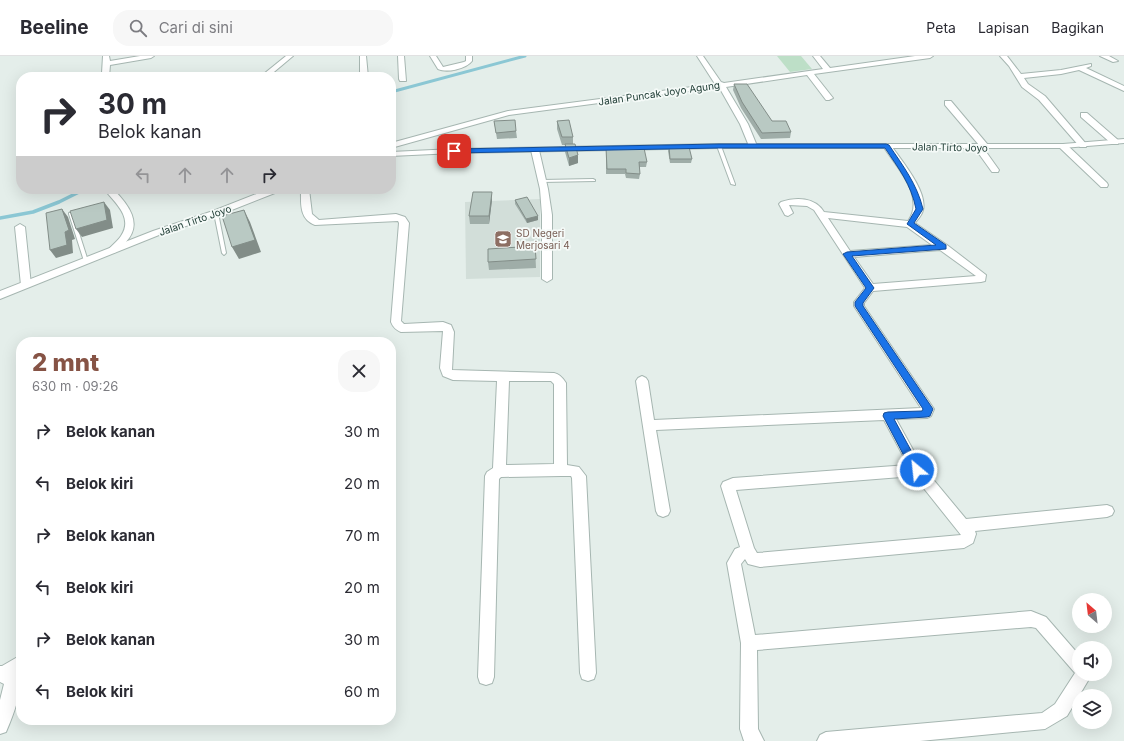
<!DOCTYPE html>
<html lang="id">
<head>
<meta charset="utf-8">
<style>
	:root { --surface:#fff; --page:#f7f7f7; --text:#2b2b33; --muted:#7c7c81; --line:#e1e1e2; --accent:#865345 }
	body { margin:0; font-family:Inter,sans-serif; background:var(--page); color:var(--text); height:100vh; display:flex; flex-direction:column; font-size:15px; white-space:nowrap }
	* { box-sizing:border-box; margin:0 }
	p { font-size:13px; color:var(--muted) }
	.icon { flex:none; width:22px; height:22px; fill:none; stroke:currentColor; stroke-width:2; stroke-linecap:round; stroke-linejoin:round }
	.map { position:relative; flex:1; overflow:hidden }
	.details { position:absolute; left:16px; top:281px; width:380px; height:388px; display:flex; flex-direction:column; background:var(--surface); border-radius:16px; box-shadow:0 4px 16px #0002 }
	.details>* { flex:none }
	.guide { position:absolute; left:16px; top:16px; width:380px; height:122px; border-radius:16px; box-shadow:0 4px 16px #0002; background:#fff; color:var(--text); overflow:hidden }
	.needle { width:26px; rotate:332deg }
	.buttons { position:absolute; left:1072px; top:537px; display:grid; gap:8px }
	.buttons a { display:grid; place-items:center; width:40px; height:40px; border-radius:50%; background:var(--surface); box-shadow:0 4px 16px #0002; font-size:20px }
	.pin { position:absolute; display:grid; place-items:center; width:34px; height:34px; color:#fff; margin:-17px; border-radius:8px; box-shadow:0 2px 6px #0006 }
	.me { position:absolute; width:44px; margin:-22px; rotate:332deg; stroke-linejoin:round; filter:drop-shadow(0 0 3px #0008) }
	.turn { display:flex; align-items:center; gap:14px; height:84px; padding:0 16px; font-size:18px }
	.turn .icon { width:52px; height:52px; stroke-width:2.5 }
	.turn b { display:block; font-size:28px; line-height:34px }
	.lanes { display:flex; align-items:center; height:38px; padding:0 16px; background:#0003; justify-content:center; gap:20px; direction:ltr }
	.lanes .off { opacity:.35 }
	.round { display:grid; place-items:center; flex:none; width:42px; height:42px; border-radius:16px; background:var(--page) }
	.headline { display:flex; align-items:center; justify-content:space-between; height:68px; padding:0 16px }
	h1 { font-size:24px; font-weight:800; line-height:30px; color:var(--accent) }
	ul { padding:0; list-style:none }
	li { display:flex; align-items:center; gap:12px; height:52px; padding:0 16px }
	li div { flex:1 }
	li b { display:block; font-size:15px }
	li em { font-style:normal }
	header { display:flex; align-items:center; gap:24px; box-sizing:border-box; height:56px; padding:0 20px; background:var(--surface); border-bottom:1px solid var(--line) }
	header strong { font-size:19px }
	nav { display:flex; gap:22px; margin-inline-start:auto; font-size:14px }
	.search { width:280px; height:36px; background:var(--page); display:flex; align-items:center; gap:10px; box-sizing:border-box; padding:0 14px; border-radius:16px; color:var(--muted); font-size:15px }
	.map>svg:first-child { display:block }
</style>
</head>
<body>
<header>
<strong>Beeline</strong>
<div class="search"><svg class="icon" aria-label="search" viewBox="0 0 24 24"><circle cx="10" cy="10" r="6"/><path d="M15 15l6 6"/></svg>Cari di sini</div>
<nav><a>Peta</a><a>Lapisan</a><a>Bagikan</a></nav>
</header>
<div class="map">
<svg width="1124" height="685" viewBox="0 0 1124 685">
	<rect width="100%" height="100%" fill="#e4eeea"/>
	<path fill="#d2ded9" d="M540,143V221L466,223L465,146Z"/>
	<path fill="#bddfc7" d="M777,0H801L812,13L790,16Z"/>
	<g fill="none" stroke-linecap="round" stroke-linejoin="round">
		<path stroke="#8bc7d4" stroke-width="3" d="M391,36L525,0"/>
		<path stroke="#8bc7d4" stroke-width="3.5" d="M0,162L33,156L59,146L85,133"/>
		<defs>
			<path id="service" d="M718,89L721,90L735,128V129L731,128L717,90Z
				M593,123L595,124V125L542,126L540,125L542,124Z
				M214,156H218V157L226,197L224,199L222,197L214,157Z
				M69,157H73V158L88,205V206L86,207L84,205L69,158Z"/>
			<path id="minor" d="M103,0H109L110,5L140,0H154L151,2L110,9L109,21H83L87,19L102,17Z
				M286,0H293L268,21H260Z
				M360,0H366L368,21H360Z
				M398,0H404L406,25H400L399,23Z
				M430,0H436L443,11L464,6L466,5V0H472V5C466,13 447,17 438,13Z
				M697,0H703L721,26L724,27L823,13L813,0H820L830,12L915,0H933L930,2L814,18L833,42L829,44H826L807,19L726,31L748,68L757,90L753,92L749,90L740,68L719,31L509,59L391,92V87L508,55L715,28Z
				M1000,0H1007L1021,18L1061,14L1091,8V10L1086,12L1124,30V35L1079,14L1061,18L1024,22L1028,28L1045,40L1087,89L1086,91H1080L1039,44L1022,31L1009,10Z
				M1100,0H1109L1118,5L1113,6Z
				M945,45H951L988,89V93H984L999,114L998,116H992L974,91L979,89L945,49Z
				M1081,57H1087L1118,84V88H1112L1081,61Z
				M884,88H890C900,103 928,135 923,154C922,159 918,163 915,167L947,189L986,219L985,225L981,226L873,235L864,247V250L934,353L931,360L927,362L896,363L922,410L966,463L1107,449L1112,451L1114,455L1112,459L1107,461L975,475L976,478L973,487L964,492L760,511L748,508L745,503L741,508L755,579L1031,555L1046,561L1079,599V618H1092L1067,660L1045,673L920,685H817L820,679L826,676L1042,657L1055,648L1075,617L1036,572L1031,571L757,594L758,673L764,685H744L740,673L741,587L727,507L735,493L740,491L721,430L723,426L733,422L908,409L884,364L656,374L670,455L668,459L663,461L658,459L656,455L636,325L638,322L642,320L646,322L648,325L654,364L921,352L854,250V246L865,232L814,154L807,150L789,149L793,157L788,160L785,159L779,148L781,146C796,141 815,141 824,156L908,165C926,141 896,110 883,90ZM828,162L907,171L932,189L850,195ZM940,194L976,220L873,228L854,201ZM914,420L961,479L757,497L754,492L736,434Z
				M1060,88H1066L1107,127L1108,129L1107,131H1101L1060,92Z
				M532,92H535L539,94L548,133L552,159V223L547,226L542,223V159L540,133L531,94Z
				M104,133H113C128,148 144,168 125,187C122,191 118,196 113,197L108,194C112,189 118,185 121,180C134,161 114,146 104,133Z
				M301,133H309L312,158L319,164L396,158L405,161L409,167L401,265L404,268L443,266L451,269L454,276L452,314L554,317C559,318 563,322 566,327L567,409L579,411L586,420L596,617L594,623L588,625L582,623L580,617L572,422L571,420H561L501,421L499,423L494,621L492,627L486,629L480,627L478,621L485,420L487,416L493,412L497,325L453,324L443,320L440,312L443,275L401,276C396,274 393,271 391,266L399,167L398,165L315,169C299,163 301,147 301,133ZM509,325H551L554,328V408L506,409Z
				M20,168L25,171L31,229L26,232L21,229L15,171Z
				M21,599V617L18,619C24,633 12,662 6,676L0,678V644L4,628L0,626V610H2Z"/>
			<path id="tertiary" d="M1124,83V87L1063,92H719L454,97L391,100V96L454,93L719,88H1063Z
				M269,133H281L280,135L219,159L159,179L0,243V235L153,175L213,155Z"/>
		</defs>
		<use href="#service" stroke="#a6b6b1" stroke-width="2"/>
		<use href="#minor" stroke="#a6b6b1" stroke-width="2"/>
		<use href="#tertiary" stroke="#a6b6b1" stroke-width="2"/>
		<use href="#service" fill="#fff" fill-rule="evenodd"/>
		<use href="#minor" fill="#fff" fill-rule="evenodd"/>
		<use href="#tertiary" fill="#fff" fill-rule="evenodd"/>
	</g>
	<path fill="#9fada8" d="M734,28L772,65L791,76L790,82L761,83L741,52L733,34Z
		M494,65L516,75L517,82L497,83Z
		M557,65L573,81V88L578,107L569,110L565,96V89H562L557,73Z
		M669,91L692,103L691,107H670L668,95Z
		M606,92L647,106L646,111H639L640,118L639,123L626,122L625,118H606Z
		M492,144L489,168H470L469,160Z
		M515,144L538,164L527,167L515,148Z
		M535,190L536,212L489,214L488,206Z"/>
	<path fill="#828d88" d="M578,99V107L569,110V102Z
		M492,136V144L489,168V160Z
		M104,146L110,154L113,172L82,181L76,173Z
		M62,153L68,161L75,183L72,184L73,197L56,202L50,194Z
		M244,154L250,166L261,196L239,203L232,191Z
		M538,160V164L527,167L526,163Z"/>
	<path fill="#b9c9c3" stroke="#828d88" d="M734,28H747L772,65H786L791,76L762,77L742,46Z
		M515,64L516,75L496,77L494,65Z
		M569,64L573,81H562L557,65Z
		M565,88H575L578,99L569,102Z
		M669,91H689L692,103H670Z
		M606,92H644L647,106H639L640,118L626,117V113H607Z
		M473,136H492L489,160H469Z
		M527,141L538,160L526,163L515,144Z
		M104,146L107,164L76,173L70,155Z
		M62,153L69,174L65,176L67,189L50,194L46,157Z
		M244,154L255,184L232,191L222,160Z
		M535,190L536,203L488,206V193Z"/>
	<path fill="#1a73e8" stroke="#114b97" d="M719,88H886L889,89C903,110 917,128 923,153L914,167L946,189V193L852,200L874,232L863,247V250L933,353L930,360L927,361L894,363L920,411L922,414L920,417L917,418L913,417L883,360L884,357L888,356L922,355L923,353L855,250V246L866,232L843,198L847,196L936,189L907,168L916,153C911,128 899,113 885,92H719L454,97L451,95L454,93Z"/>
	<defs>
		<symbol id="school-square" viewBox="-11 -11 22 22"><rect x="-9" y="-9" width="18" height="18" rx="4" fill="#8d6e63" stroke="#f5faf8"/><path d="M0-5L7-2L0 1L-7-2ZM-4 1L0 2.5L4 1V4Q0 6-4 4Z" fill="#fff"/></symbol>
	</defs>
	<g fill-rule="evenodd">
		<use href="#school-square" x="493" y="173" width="20" height="20"/>
	</g>
	<g text-anchor="middle" dominant-baseline="central" stroke-width="3.5" stroke-linejoin="round" paint-order="stroke">
		<g font-size="10" fill="#234039" stroke="#f5faf8">
			<text transform="translate(659 37) rotate(-8)">Jalan Puncak Joyo Agung</text>
			<text transform="translate(950 91) rotate(1)">Jalan Tirto Joyo</text>
			<text transform="translate(195 164) rotate(-19)">Jalan Tirto Joyo</text>
		</g>
		<g font-size="10" fill="#785e54" stroke="#f5faf8" text-anchor="start">
			<text x="516" y="177">SD Negeri<tspan x="516" dy="12">Merjosari 4</tspan></text>
		</g>
	</g>
</svg>
<div class="buttons">
<a><svg class="needle" viewBox="-14 -14 28 28"><path d="M0-13l5 13h-10z" fill="#e53935"/><path d="M0 13l5-13h-10z" fill="#7c7c81"/></svg></a>
<a><svg class="icon" aria-label="sound" viewBox="0 0 24 24"><path d="M4 9h4l5-4v14l-5-4H4zM17 9q2 3 0 6"/></svg></a>
<a><svg class="icon" aria-label="layers" viewBox="0 0 24 24"><path d="M12 4l9 5-9 5-9-5zM3 14l9 5 9-5"/></svg></a>
</div>
<div class="pin" style="left:454px;top:95px;background:#d93025"><svg class="icon" aria-label="arrive" viewBox="0 0 24 24"><path d="M6 21V4h12l-3 4 3 4H6"/></svg></div>
<svg class="me" style="left:917px;top:414px" viewBox="-20 -20 40 40"><circle r="17" fill="#1a73e8" stroke="#fff" stroke-width="3"/><path d="M0-11L8 9 0 5-8 9z" fill="#fff"/></svg>
<div class="guide">
<div class="turn"><svg class="icon" aria-label="right" viewBox="0 0 24 24"><path d="M7 20v-9h11M14 6l5 5-5 5"/></svg><div><b>30 m</b>Belok kanan</div></div>
<div class="lanes"><svg class="icon off" aria-label="left" viewBox="0 0 24 24"><path d="M17 20v-9H6M10 6l-5 5 5 5"/></svg><svg class="icon off" aria-label="ahead" viewBox="0 0 24 24"><path d="M12 20V5M6 11l6-6 6 6"/></svg><svg class="icon off" aria-label="ahead" viewBox="0 0 24 24"><path d="M12 20V5M6 11l6-6 6 6"/></svg><svg class="icon" aria-label="right" viewBox="0 0 24 24"><path d="M7 20v-9h11M14 6l5 5-5 5"/></svg></div>
</div>
<section class="details">
<div class="headline"><div><h1>2 mnt</h1><p>630 m · 09:26</p></div><a class="round"><svg class="icon" aria-label="close" viewBox="0 0 24 24"><path d="M6 6l12 12M18 6L6 18"/></svg></a></div>
<ul>
<li><svg class="icon" aria-label="right" viewBox="0 0 24 24"><path d="M7 20v-9h11M14 6l5 5-5 5"/></svg><div><b>Belok kanan</b></div><em>30 m</em></li>
<li><svg class="icon" aria-label="left" viewBox="0 0 24 24"><path d="M17 20v-9H6M10 6l-5 5 5 5"/></svg><div><b>Belok kiri</b></div><em>20 m</em></li>
<li><svg class="icon" aria-label="right" viewBox="0 0 24 24"><path d="M7 20v-9h11M14 6l5 5-5 5"/></svg><div><b>Belok kanan</b></div><em>70 m</em></li>
<li><svg class="icon" aria-label="left" viewBox="0 0 24 24"><path d="M17 20v-9H6M10 6l-5 5 5 5"/></svg><div><b>Belok kiri</b></div><em>20 m</em></li>
<li><svg class="icon" aria-label="right" viewBox="0 0 24 24"><path d="M7 20v-9h11M14 6l5 5-5 5"/></svg><div><b>Belok kanan</b></div><em>30 m</em></li>
<li><svg class="icon" aria-label="left" viewBox="0 0 24 24"><path d="M17 20v-9H6M10 6l-5 5 5 5"/></svg><div><b>Belok kiri</b></div><em>60 m</em></li>
</ul>
</section>
</div>
</body>
</html>
